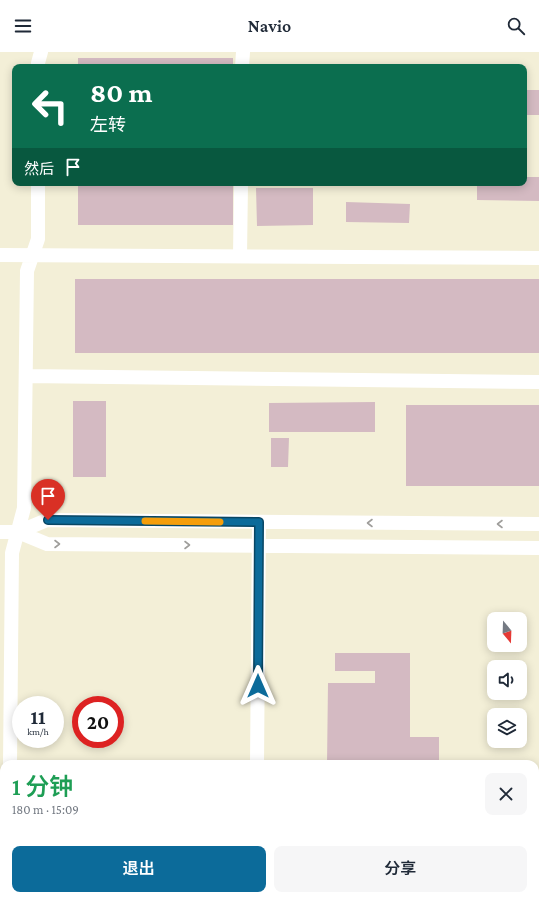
<!DOCTYPE html>
<html lang="zh">
<head>
<meta charset="utf-8">
<style>
	:root { --surface:#fff; --page:#f6f6f7; --text:#1f2937; --muted:#747a83; --accent:#0c6b9a }
	body { margin:0; font-family:"Crimson Pro","Noto Sans SC",serif; background:var(--page); color:var(--text); height:100vh; display:flex; flex-direction:column; font-size:15px; white-space:nowrap }
	* { box-sizing:border-box; margin:0 }
	p { font-size:13px; color:var(--muted) }
	.icon { flex:none; width:22px; height:22px; fill:none; stroke:currentColor; stroke-width:2; stroke-linecap:round; stroke-linejoin:round }
	.map { position:relative; flex:1; overflow:hidden }
	.sheet { position:absolute; left:0px; top:708px; width:539px; height:140px; display:flex; flex-direction:column; background:var(--surface); border-radius:12px 12px 0 0; box-shadow:0 2px 10px #0003 }
	.sheet>* { flex:none }
	.banner { position:absolute; left:12px; top:12px; width:515px; height:122px; border-radius:8px; box-shadow:0 2px 10px #0003; background:#0b6e4f; color:#fff; overflow:hidden }
	.needle { width:26px; rotate:161deg }
	.fabs { position:absolute; left:487px; top:560px; display:grid; gap:8px }
	.fabs a { display:grid; place-items:center; width:40px; height:40px; border-radius:8px; background:var(--surface); box-shadow:0 2px 10px #0003; font-size:20px }
	.speed { position:absolute; left:12px; top:644px; display:flex; gap:8px; font-size:20px; font-weight:700; text-align:center }
	.speed>* { display:grid; place-content:center; width:52px; height:52px; border-radius:50%; background:var(--surface); box-shadow:0 2px 10px #0003; line-height:1 }
	.speed small { font-size:10px; font-weight:400 }
	.speed .limit { border:6px solid #d22; background:#fff; color:#111 }
	.pin { position:absolute; display:grid; place-items:center; width:34px; height:34px; color:#fff; margin:-41px -17px; border-radius:50% 50% 50% 0; rotate:-45deg; box-shadow:0 0 4px #0007 }
	.pin .icon { rotate:45deg }
	.me { position:absolute; width:44px; margin:-22px; rotate:0deg; stroke-linejoin:round; filter:drop-shadow(0 0 3px #0008) }
	.turn { display:flex; align-items:center; gap:14px; height:84px; padding:0 12px; font-size:18px }
	.turn .icon { width:52px; height:52px; stroke-width:2.5 }
	.turn b { display:block; font-size:28px; line-height:34px }
	.then { display:flex; align-items:center; height:38px; padding:0 12px; background:#0003; gap:8px; font-size:15px }
	.round { display:grid; place-items:center; flex:none; width:42px; height:42px; border-radius:8px; background:var(--page) }
	.headline { display:flex; align-items:center; justify-content:space-between; height:68px; padding:0 12px }
	h1 { font-size:24px; font-weight:600; line-height:30px; color:#1e9e55 }
	.button { display:flex; gap:8px; margin-top:auto; padding:8px 12px }
	.button a { flex:1; height:46px; border-radius:8px; background:var(--accent); color:#fff; font-size:16px; font-weight:600; line-height:46px; text-align:center }
	.button a+a { background:var(--page); color:var(--text) }
	header { display:flex; justify-content:space-between; align-items:center; height:52px; padding:0 12px; background:var(--surface); font-size:18px; font-weight:600 }
	.map>svg:first-child { display:block }
</style>
</head>
<body>
<header><svg class="icon" aria-label="menu" viewBox="0 0 24 24"><path d="M4 6h16M4 12h16M4 18h16"/></svg>Navio<svg class="icon" aria-label="search" viewBox="0 0 24 24"><circle cx="10" cy="10" r="6"/><path d="M15 15l6 6"/></svg></header>
<div class="map">
<svg width="539" height="848" viewBox="0 0 539 848">
	<rect width="100%" height="100%" fill="#f3efd7"/>
	<path fill="#d4bac2" d="M78,6H233V15H78Z
		M524,38H539V63H524Z
		M524,125H539V149L477,148V131H524Z
		M78,131H233V173H78Z
		M256,136H313V173L257,174Z
		M346,150L410,152L409,171L346,170Z
		M75,227H539V301H75Z
		M73,349H106V425H73Z
		M375,350V380H269V351Z
		M406,353H539V434H406Z
		M271,386H289L288,415H271Z
		M335,601H410V685H439V712H327L328,631H375V619H335Z
		M108,844H137V848H108Z
		M190,844H226V848H190Z
		M270,844H398V848H270Z"/>
	<g fill="none" stroke-linecap="round" stroke-linejoin="round">
		<path stroke="#fff" stroke-width="14" d="M38,15V11L41,0
			M242,15L243,0
			M0,203L539,206
			M240,204L241,131
			M26,324L539,330
			M539,472L47,468L18,480L47,492L539,496
			M0,480H18
			M10,712L12,501L24,456L27,219L38,187V131
			M257,712L259,470
			M535,781H539
			M9,848V844
			M256,848V844"/>
	</g>
	<defs><path id="oneway-chevron" d="M-2-3.5L2.5 0L-2 3.5" fill="none" stroke-width="1.6" stroke-linecap="round" stroke-linejoin="round"/></defs>
	<g stroke="#9f9e9b">
		<use href="#oneway-chevron" transform="translate(370 471) rotate(-180)"/>
		<use href="#oneway-chevron" transform="translate(500 472) rotate(-180)"/>
		<use href="#oneway-chevron" transform="translate(57 492)"/>
		<use href="#oneway-chevron" transform="translate(187 493)"/>
	</g>
	<g fill="none" stroke-linecap="round" stroke-linejoin="round">
		<defs>
			<path id="route" d="M48,468L259,470L258,634"/>
		</defs>
		<use href="#route" stroke="#084664" stroke-width="10"/>
		<use href="#route" stroke="#0c6b9a" stroke-width="7"/>
		<path stroke="#f59e0b" stroke-width="7" d="M145,469L220,470"/>
	</g>
</svg>
<div class="fabs">
<a><svg class="needle" viewBox="-14 -14 28 28"><path d="M0-13l5 13h-10z" fill="#e53935"/><path d="M0 13l5-13h-10z" fill="#747a83"/></svg></a>
<a><svg class="icon" aria-label="sound" viewBox="0 0 24 24"><path d="M4 9h4l5-4v14l-5-4H4zM17 9q2 3 0 6"/></svg></a>
<a><svg class="icon" aria-label="layers" viewBox="0 0 24 24"><path d="M12 4l9 5-9 5-9-5zM3 14l9 5 9-5"/></svg></a>
</div>
<div class="speed"><div>11<small>km/h</small></div><div class="limit">20</div></div>
<div class="pin" style="left:48px;top:468px;background:#d93025"><svg class="icon" aria-label="arrive" viewBox="0 0 24 24"><path d="M6 21V4h12l-3 4 3 4H6"/></svg></div>
<svg class="me" style="left:258px;top:634px" viewBox="-20 -20 40 40"><path d="M0-17L14 15 0 8-14 15z" fill="#0c6b9a" stroke="#fff" stroke-width="4"/></svg>
<div class="banner">
<div class="turn"><svg class="icon" aria-label="left" viewBox="0 0 24 24"><path d="M17 20v-9H6M10 6l-5 5 5 5"/></svg><div><b>80 m</b>左转</div></div>
<div class="then">然后<svg class="icon" aria-label="arrive" viewBox="0 0 24 24"><path d="M6 21V4h12l-3 4 3 4H6"/></svg></div>
</div>
<section class="sheet">
<div class="headline"><div><h1>1 分钟</h1><p>180 m · 15:09</p></div><a class="round"><svg class="icon" aria-label="close" viewBox="0 0 24 24"><path d="M6 6l12 12M18 6L6 18"/></svg></a></div>
<div class="button"><a>退出</a><a>分享</a></div>
</section>
</div>
</body>
</html>
